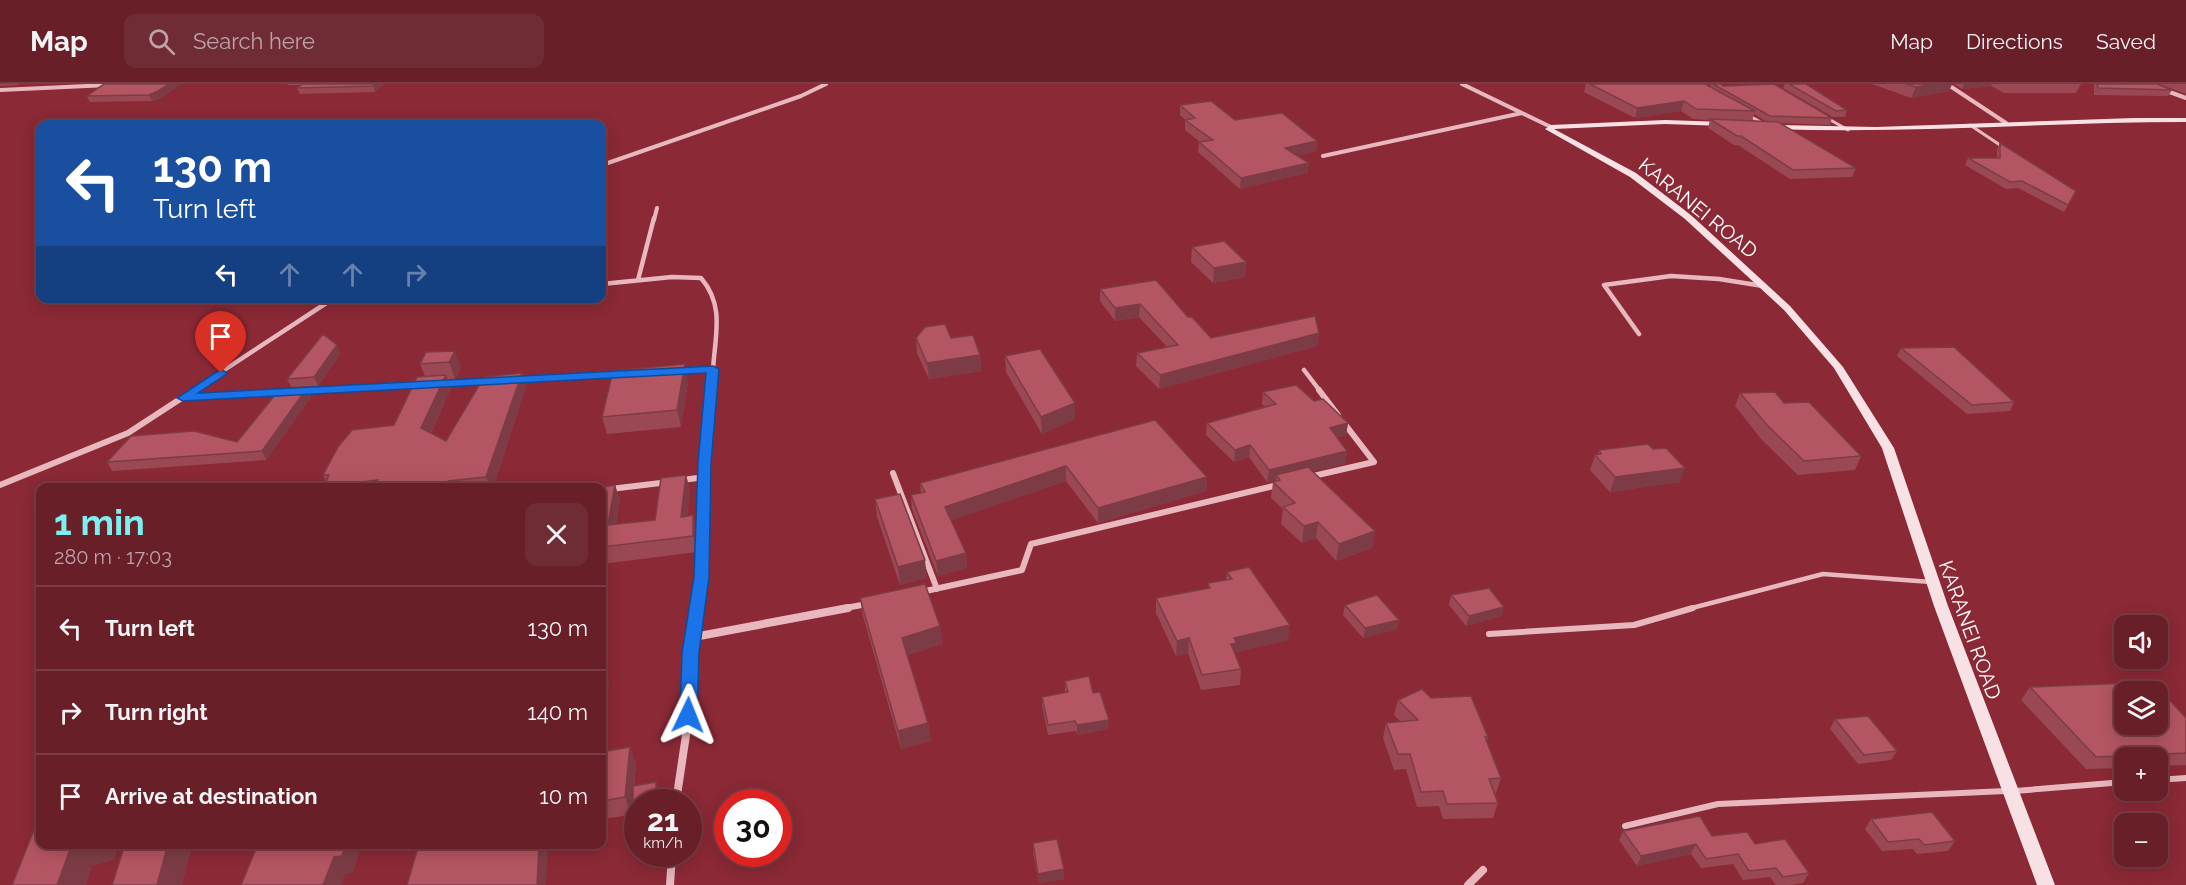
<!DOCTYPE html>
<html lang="en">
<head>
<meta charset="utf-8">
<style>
	:root { --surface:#681f28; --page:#702c34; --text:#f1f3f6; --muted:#bda2a8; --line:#7b3d45; --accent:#7eeff1 }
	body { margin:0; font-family:Raleway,sans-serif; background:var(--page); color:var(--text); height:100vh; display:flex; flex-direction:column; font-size:22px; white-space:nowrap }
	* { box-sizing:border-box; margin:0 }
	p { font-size:20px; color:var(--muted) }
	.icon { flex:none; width:33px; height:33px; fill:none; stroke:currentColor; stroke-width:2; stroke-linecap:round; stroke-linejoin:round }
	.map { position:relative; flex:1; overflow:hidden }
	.details { position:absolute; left:36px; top:399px; width:570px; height:366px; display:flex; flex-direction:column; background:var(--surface); border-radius:12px; box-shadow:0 3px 15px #0003,0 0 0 2px var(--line) }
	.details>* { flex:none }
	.hud { position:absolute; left:36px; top:36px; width:570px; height:183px; border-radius:12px; box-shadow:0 3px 15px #0003,0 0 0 2px var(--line); background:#1a4fa0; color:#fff; overflow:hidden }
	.buttons { position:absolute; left:2114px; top:531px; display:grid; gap:12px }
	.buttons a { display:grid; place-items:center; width:54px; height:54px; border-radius:12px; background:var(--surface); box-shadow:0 3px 15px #0003,0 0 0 2px var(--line); font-size:30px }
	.speed { position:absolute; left:624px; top:705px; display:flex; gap:12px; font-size:30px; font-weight:700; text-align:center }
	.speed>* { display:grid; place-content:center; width:78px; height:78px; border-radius:50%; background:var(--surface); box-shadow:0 3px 15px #0003,0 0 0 2px var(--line); line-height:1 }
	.speed small { font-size:15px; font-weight:400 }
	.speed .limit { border:9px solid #d22; background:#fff; color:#111 }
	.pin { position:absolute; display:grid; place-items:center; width:51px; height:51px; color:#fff; margin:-62px -26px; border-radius:50% 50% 50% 0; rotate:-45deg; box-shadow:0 0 6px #0007 }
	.pin .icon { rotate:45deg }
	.me { position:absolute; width:66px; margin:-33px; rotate:2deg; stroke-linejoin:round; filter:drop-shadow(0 0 4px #0008) }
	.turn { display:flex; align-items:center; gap:21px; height:126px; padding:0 18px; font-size:27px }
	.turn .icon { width:78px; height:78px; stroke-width:2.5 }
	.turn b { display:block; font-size:42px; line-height:51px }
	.lanes { display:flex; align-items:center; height:57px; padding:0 18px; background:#0003; justify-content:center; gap:30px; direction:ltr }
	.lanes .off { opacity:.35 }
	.round { display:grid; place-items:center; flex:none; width:63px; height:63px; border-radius:12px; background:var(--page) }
	.head { display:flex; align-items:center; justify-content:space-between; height:102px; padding:0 18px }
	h1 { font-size:36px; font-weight:700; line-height:45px; color:var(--accent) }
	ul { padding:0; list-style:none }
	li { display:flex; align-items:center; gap:18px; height:84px; padding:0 18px; border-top:2px solid var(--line) }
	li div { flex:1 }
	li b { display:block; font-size:22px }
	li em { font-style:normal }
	header { display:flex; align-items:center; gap:36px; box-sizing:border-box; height:84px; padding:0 30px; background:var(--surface); border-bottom:2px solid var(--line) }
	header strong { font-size:28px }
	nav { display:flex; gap:33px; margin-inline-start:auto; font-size:21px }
	.search { width:420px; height:54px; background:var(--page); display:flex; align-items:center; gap:15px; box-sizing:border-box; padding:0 21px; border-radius:12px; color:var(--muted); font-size:22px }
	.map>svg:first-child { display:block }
</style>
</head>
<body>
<header>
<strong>Map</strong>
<div class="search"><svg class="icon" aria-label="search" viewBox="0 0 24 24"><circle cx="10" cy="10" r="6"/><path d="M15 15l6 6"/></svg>Search here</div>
<nav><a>Map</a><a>Directions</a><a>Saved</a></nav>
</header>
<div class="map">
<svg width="2186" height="801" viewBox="0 0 2186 801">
	<rect width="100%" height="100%" fill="#8b2936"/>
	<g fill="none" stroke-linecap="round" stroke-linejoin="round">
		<path stroke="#e9b7be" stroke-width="3" d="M1748,31L1764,40
			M1827,34L1848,46
			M1970,41L2003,63"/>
		<path stroke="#e9b7be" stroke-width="4.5" d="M1688,525L1823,490L1931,498"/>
		<path stroke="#e9b7be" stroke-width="6" d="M1489,550L1634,541L1693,524
			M2157,696L2186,694
			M2015,707L2124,698
			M1625,742L1718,720L2006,707"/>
		<path stroke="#e9b7be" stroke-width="4" d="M1462,0L1551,43
			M1947,0L2006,39
			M0,6L109,1
			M2164,6L2186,14
			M1323,72L1522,29
			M602,81L801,12L826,0
			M654,136L657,124"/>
		<path stroke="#e9b7be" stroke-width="4.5" d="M638,196L654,134
			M602,200L672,193L701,194C725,222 715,251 713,286
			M1639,250L1604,201L1671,192L1719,195L1763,202
			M1304,286L1320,307
			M680,287L713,286L711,307
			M519,296L619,290
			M444,300L487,297
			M192,307L334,214
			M300,307L422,301"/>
		<path stroke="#e9b7be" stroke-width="6" d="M1319,306L1338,331
			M300,307L323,306
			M183,314L284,308
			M893,389L937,505
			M1309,393L1374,378L1344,339
			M682,396L705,393
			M0,401L128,349L194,306
			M602,406L669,398
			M921,508L1022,486L1031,460L1278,401
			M697,525L702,493L704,379L711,306
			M840,525L867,520"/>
		<path stroke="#e9b7be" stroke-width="8" d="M694,553L848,524
			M676,718L689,631L690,569L697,524
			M670,801L672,770
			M1468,801L1483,786"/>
		<path fill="#f8e1e4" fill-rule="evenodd" d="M2134,34H2186V38C2048,38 1911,50 1773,45L1769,43L1773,41L1876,43Z
			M1665,36L1725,38L1729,40L1725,42L1665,40L1554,45L1636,89L1691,131L1790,222L1843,283L1894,364L1948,522L2055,801H2037L1934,522L1882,364L1834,284L1784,226L1685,135L1630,93L1545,45L1551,41Z"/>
	</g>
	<path fill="#9a4954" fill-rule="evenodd" d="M0,0H20L18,1L0,2Z
		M104,0L161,14L152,17L90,18L87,12Z
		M287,0H384L375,8L300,10L297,4L302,1H288Z
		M1586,0H1705L1710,3L1711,0H1721L1723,2L1832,34L1830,41L1779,39L1856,84L1852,93L1790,95L1738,61H1734L1708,44L1710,36L1693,35L1681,27L1635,34L1584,8ZM1754,30L1767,38L1752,37Z
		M1785,0H1806L1847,26L1845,33H1833L1783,4Z
		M1872,0H1952L1949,7L1911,14Z
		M1954,0H2081L2076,9H2004L1991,2L1962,5Z
		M2094,0H2157L2172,6L2168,12L2094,11Z
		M2159,0H2186V10Z
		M1180,21L1317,57L1316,67L1297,72L1309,79L1307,89L1240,105L1198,68L1199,58H1200L1185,46V36H1186L1180,31Z
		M2000,59L2076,107L2064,128L2018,104L2006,105L1965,81L1968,74H1997V66Z
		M1192,163L1246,178L1245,193L1213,199L1191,178Z
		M1100,205L1188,233L1211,254L1319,249L1317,262L1159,305L1136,282L1137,269L1167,263L1139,233L1115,237L1100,217Z
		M916,254H951L980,271L981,287L929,295L917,269Z
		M1901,264L2014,318L2010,327L1967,330L1897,272Z
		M426,268L461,283L455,295H448L451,304L431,349L446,357L522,289L526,302L493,404H324L326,398L323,391L394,341L425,292L420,280Z
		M341,269L318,302L291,303L287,295Z
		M1005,272L1075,335L1042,350L1006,288Z
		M688,297L681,343L607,350L602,333Z
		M1263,308L1314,317L1348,339L1346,351L1337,353L1347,367L1345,380L1312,387L1375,447L1372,464L1336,477L1316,454L1302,459L1281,440L1283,425L1271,414L1273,398L1276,396L1267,398L1249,373L1234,378L1206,351L1207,339L1265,323L1262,320Z
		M1740,309L1784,319L1861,372L1855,386L1798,391L1761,355L1735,322Z
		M311,313L266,376L112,387L107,378L237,358Z
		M1155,336L1207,393L1206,407L1098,439L1066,397L951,436L966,469L967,484L938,492L912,425L911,411L921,409L920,399Z
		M1599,366L1680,398L1610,408L1590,386L1595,371L1598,370Z
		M686,391L690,407L687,432L698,447L697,468L602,480V404L615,401L620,417L616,440L655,436Z
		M875,415L927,494L900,501L877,433Z
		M1227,488L1288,556L1236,568V572L1241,585L1240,601L1201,606L1188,569L1176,572L1156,529V514L1208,504V499L1226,496Z
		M1451,511L1501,532L1466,542L1449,521Z
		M860,514L940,542L942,560L907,571L928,639L931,657L901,665L863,532Z
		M1345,521L1399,536L1397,545L1363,554L1343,531Z
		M1065,597L1093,609L1108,645L1077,651L1076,647L1048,651L1042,622V613L1065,609Z
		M2030,603L2186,634V681L2157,682V674H2124V684L2086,685L2021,616Z
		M1431,614L1488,653L1487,657L1501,694L1496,709H1495L1498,719L1493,734L1443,735L1439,722L1417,723L1406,685L1394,686L1383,654L1386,639L1401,638L1394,631L1398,616Z
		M1835,635L1897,667L1891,676L1858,680L1830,645Z
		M630,663L636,680L634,702L659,707L638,718V756H637L633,746V705L631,731L602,735V668Z
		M1871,735L1955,757L1948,767L1917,770L1913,765L1882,767L1865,745Z
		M1623,747L1712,752L1755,760L1809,789L1803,799L1790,801H1776L1770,793L1743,796L1733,780L1701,784L1691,770L1637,782L1619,756Z
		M1033,759L1064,795L1039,799L1033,769Z"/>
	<path fill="#7d3c45" d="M169,0H182L161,14L152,17L149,11Z
		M374,0H384L375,8L373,2Z
		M1933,0H1952L1949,7L1911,14L1916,3Z
		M1964,0H1992L1991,2L1962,5Z
		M1684,17L1681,27L1635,34L1637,24Z
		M1317,57L1316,67L1284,75L1285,64Z
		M1309,79L1307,89L1240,105L1241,94Z
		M1246,178L1245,193L1213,199L1214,184Z
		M1140,220L1139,233L1115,237V224Z
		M1319,249L1317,262L1159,305L1160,291Z
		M337,261L341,269L318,302L314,293Z
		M455,267L461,283L455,295L449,278Z
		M980,271L981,287L929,295L927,279Z
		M685,280L688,297L681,343L677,326Z
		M522,289L526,302L493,404H490L486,393Z
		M446,291L451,304L427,357L421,344Z
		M307,304L311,313L266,376L262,367Z
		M1075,319V335L1042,350L1041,333Z
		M1348,339L1346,351L1328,356L1330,344Z
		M1250,361L1249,373L1234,378L1235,366Z
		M1347,367L1345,380L1280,395L1276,391V396L1267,398L1269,386Z
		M1066,382V397L947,438L945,423Z
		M1685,384L1680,398L1610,408L1615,393Z
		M686,391L690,407L685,449L681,433Z
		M1207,393L1206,407L1098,439V424Z
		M378,396L382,404L324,403Z
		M448,397L451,404H446Z
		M615,401L620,417L613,457L608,441Z
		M693,431L698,447L697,468L693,452Z
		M1318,438L1316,454L1302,459L1304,442Z
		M1375,447L1372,464L1336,477L1339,460Z
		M966,469L967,484L938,492L936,477Z
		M925,476L927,494L900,501L898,483Z
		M1504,523L1501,532L1466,542L1469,532Z
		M1399,536L1397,545L1363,554L1365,544Z
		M1290,541L1288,556L1236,568V574L1231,560L1234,554Z
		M940,542L942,560L904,572L902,554Z
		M1189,554L1188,569L1176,572L1177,557Z
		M603,581L609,598L602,666V596Z
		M1109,636L1108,645L1077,651V641Z
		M928,639L931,657L901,665L898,647Z
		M630,663L636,680L631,731L625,713Z
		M656,698L659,707V718H656Z
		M638,745V756H637L633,746Z
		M72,760H119L114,776L92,782L86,801H57Z
		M168,760H193L182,801H157Z
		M346,760H362L353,789L345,790L341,801H323L334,773Z
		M539,760H548L546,801H537Z
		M1696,760L1691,770L1637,782L1641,772Z
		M1064,785V795L1039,799L1038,790Z"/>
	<path fill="#b35562" stroke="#7d3c45" stroke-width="1.5" fill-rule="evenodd" d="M104,0H169L158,7L149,11L87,12Z
		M303,0H374L373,2L297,4Z
		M1590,0H1705L1755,27L1696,25L1684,17L1637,24Z
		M1713,0H1721L1723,2L1774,0L1832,34L1770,32Z
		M1789,0H1806L1847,26L1836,27Z
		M1906,0H1933L1916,3Z
		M2097,0H2157L2172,6L2098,4Z
		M1211,17L1235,36L1282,29L1317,57L1285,64L1309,79L1241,94L1199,58L1213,56L1185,36L1195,34L1180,21Z
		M1710,35L1778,38L1856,84L1793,86L1741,52H1737Z
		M2000,59L2076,107L2068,121L2022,97L2010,98L1968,74H2000Z
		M1224,157L1246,178L1214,184L1192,163Z
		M1156,196L1188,233H1192L1211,254L1315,232L1319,249L1160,291L1137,269L1178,261L1140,220L1115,224L1100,205Z
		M945,240L951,254L973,251L980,271L927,279L916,254L925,243Z
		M323,250L337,261L314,293L287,295Z
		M1954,263L2014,318L1972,321L1901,264Z
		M1040,265L1075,319L1041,333L1005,272Z
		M455,267L449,278L420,280L426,268Z
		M685,280L677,326L602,333L613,287Z
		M522,289L486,393L448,397L446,404H375L378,396L324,403L329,391H323L338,363L352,346L394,341L417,293L446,291L421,344L446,357L484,293Z
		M1296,301L1314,317L1323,315L1348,339L1330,344L1347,367L1269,386L1250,361L1235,366L1207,339L1276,320L1263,308Z
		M307,304L262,367L107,378L131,352L194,347L237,358L279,306Z
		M1775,308L1784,319L1809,318L1861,372L1804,377L1767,341L1740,309Z
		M1155,336L1207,393L1098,424L1066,382L945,423L966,469L936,477L911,411L925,408L920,399Z
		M1648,360L1653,365L1666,364L1685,384L1615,393L1595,371L1601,370L1599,366Z
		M1308,383L1375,447L1339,460L1318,438L1304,442L1283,423L1295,419L1273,398L1280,396L1276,391Z
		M686,391L681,433L693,431V452L602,463V404H598L615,401L608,441L655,436L661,394Z
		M900,410L925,476L898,483L875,415Z
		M1249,483L1290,541L1234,554L1237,559L1231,560L1241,585L1202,591L1189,554L1177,557L1156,514L1210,504L1208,499L1232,495L1227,488Z
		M925,500L940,542L902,554L928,639L898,647L860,514Z
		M1489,504L1504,523L1469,532L1451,511Z
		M1377,511L1399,536L1365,544L1345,521Z
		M603,581L602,596V582Z
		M1089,592L1093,609L1100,608L1109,636L1077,641L1075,637L1048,641L1042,613L1068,608L1065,597Z
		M2153,598L2186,634V669L2096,673L2030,603ZM2124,608H2157V640H2124Z
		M1422,605L1431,614L1471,612L1488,653H1485L1501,694L1489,695L1498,719L1447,720L1443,707L1421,708L1410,670H1398L1386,639L1418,636L1398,616Z
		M1868,632L1897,667L1864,671L1835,635Z
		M630,663L625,713L602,717V668Z
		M656,698V718H638V745L633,746V702Z
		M1932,728L1955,757L1924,761L1919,755L1888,758L1871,735Z
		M1700,732L1712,752L1747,748L1755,760L1785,755L1809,789L1783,793L1776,784L1749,787L1738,770L1706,775L1696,760L1641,772L1623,747Z
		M40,740V760H72L57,801H12L36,741Z
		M1057,755L1064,785L1038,790L1033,759Z
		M125,760H168L157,801H112Z
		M258,760H346L342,772L334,773L323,801H241Z
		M419,760H539L537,801H407Z"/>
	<path fill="#1a73e8" stroke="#114b97" stroke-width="1.5" d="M713,282L719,285L711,379L709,493L699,569L697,631L695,636L688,638L682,636L680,631L682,569L694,493L698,379L706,289L183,317L177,314L221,285L227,289L225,291L198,309Z"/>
	<g text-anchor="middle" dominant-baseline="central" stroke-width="6" stroke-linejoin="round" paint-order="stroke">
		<g font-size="20" fill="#fff" stroke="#8b2936">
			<text transform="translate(1698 124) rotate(39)">KARANEI ROAD</text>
			<text transform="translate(1970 546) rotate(70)">KARANEI ROAD</text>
		</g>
	</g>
</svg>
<div class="buttons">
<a><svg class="icon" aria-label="sound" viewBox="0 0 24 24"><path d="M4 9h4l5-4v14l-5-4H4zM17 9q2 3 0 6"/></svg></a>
<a><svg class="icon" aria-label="layers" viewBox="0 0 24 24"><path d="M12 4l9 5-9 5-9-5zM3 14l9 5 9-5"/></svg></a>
<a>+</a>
<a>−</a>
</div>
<div class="speed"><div>21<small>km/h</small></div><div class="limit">30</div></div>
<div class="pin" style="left:221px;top:289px;background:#d93025"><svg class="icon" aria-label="arrive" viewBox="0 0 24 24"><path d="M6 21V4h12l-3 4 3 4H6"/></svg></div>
<svg class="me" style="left:688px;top:631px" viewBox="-20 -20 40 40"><path d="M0-17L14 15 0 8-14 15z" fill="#1a73e8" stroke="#fff" stroke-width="4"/></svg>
<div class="hud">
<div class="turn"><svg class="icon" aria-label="left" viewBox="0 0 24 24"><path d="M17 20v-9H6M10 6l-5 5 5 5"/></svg><div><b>130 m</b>Turn left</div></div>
<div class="lanes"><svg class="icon" aria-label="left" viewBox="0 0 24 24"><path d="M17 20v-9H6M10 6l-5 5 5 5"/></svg><svg class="icon off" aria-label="ahead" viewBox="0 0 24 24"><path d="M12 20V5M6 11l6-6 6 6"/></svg><svg class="icon off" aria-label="ahead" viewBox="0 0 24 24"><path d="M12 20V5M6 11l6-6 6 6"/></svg><svg class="icon off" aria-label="right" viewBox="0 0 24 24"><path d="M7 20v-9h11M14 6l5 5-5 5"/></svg></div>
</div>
<section class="details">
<div class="head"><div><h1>1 min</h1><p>280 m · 17:03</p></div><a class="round"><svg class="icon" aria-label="close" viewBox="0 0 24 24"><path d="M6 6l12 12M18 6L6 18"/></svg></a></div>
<ul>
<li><svg class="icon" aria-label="left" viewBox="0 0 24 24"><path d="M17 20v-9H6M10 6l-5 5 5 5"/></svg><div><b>Turn left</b></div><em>130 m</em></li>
<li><svg class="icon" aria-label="right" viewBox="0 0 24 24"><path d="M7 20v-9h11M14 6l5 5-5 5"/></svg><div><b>Turn right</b></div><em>140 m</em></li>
<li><svg class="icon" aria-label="arrive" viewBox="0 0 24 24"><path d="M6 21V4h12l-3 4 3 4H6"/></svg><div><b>Arrive at destination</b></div><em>10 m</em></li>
</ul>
</section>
</div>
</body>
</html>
